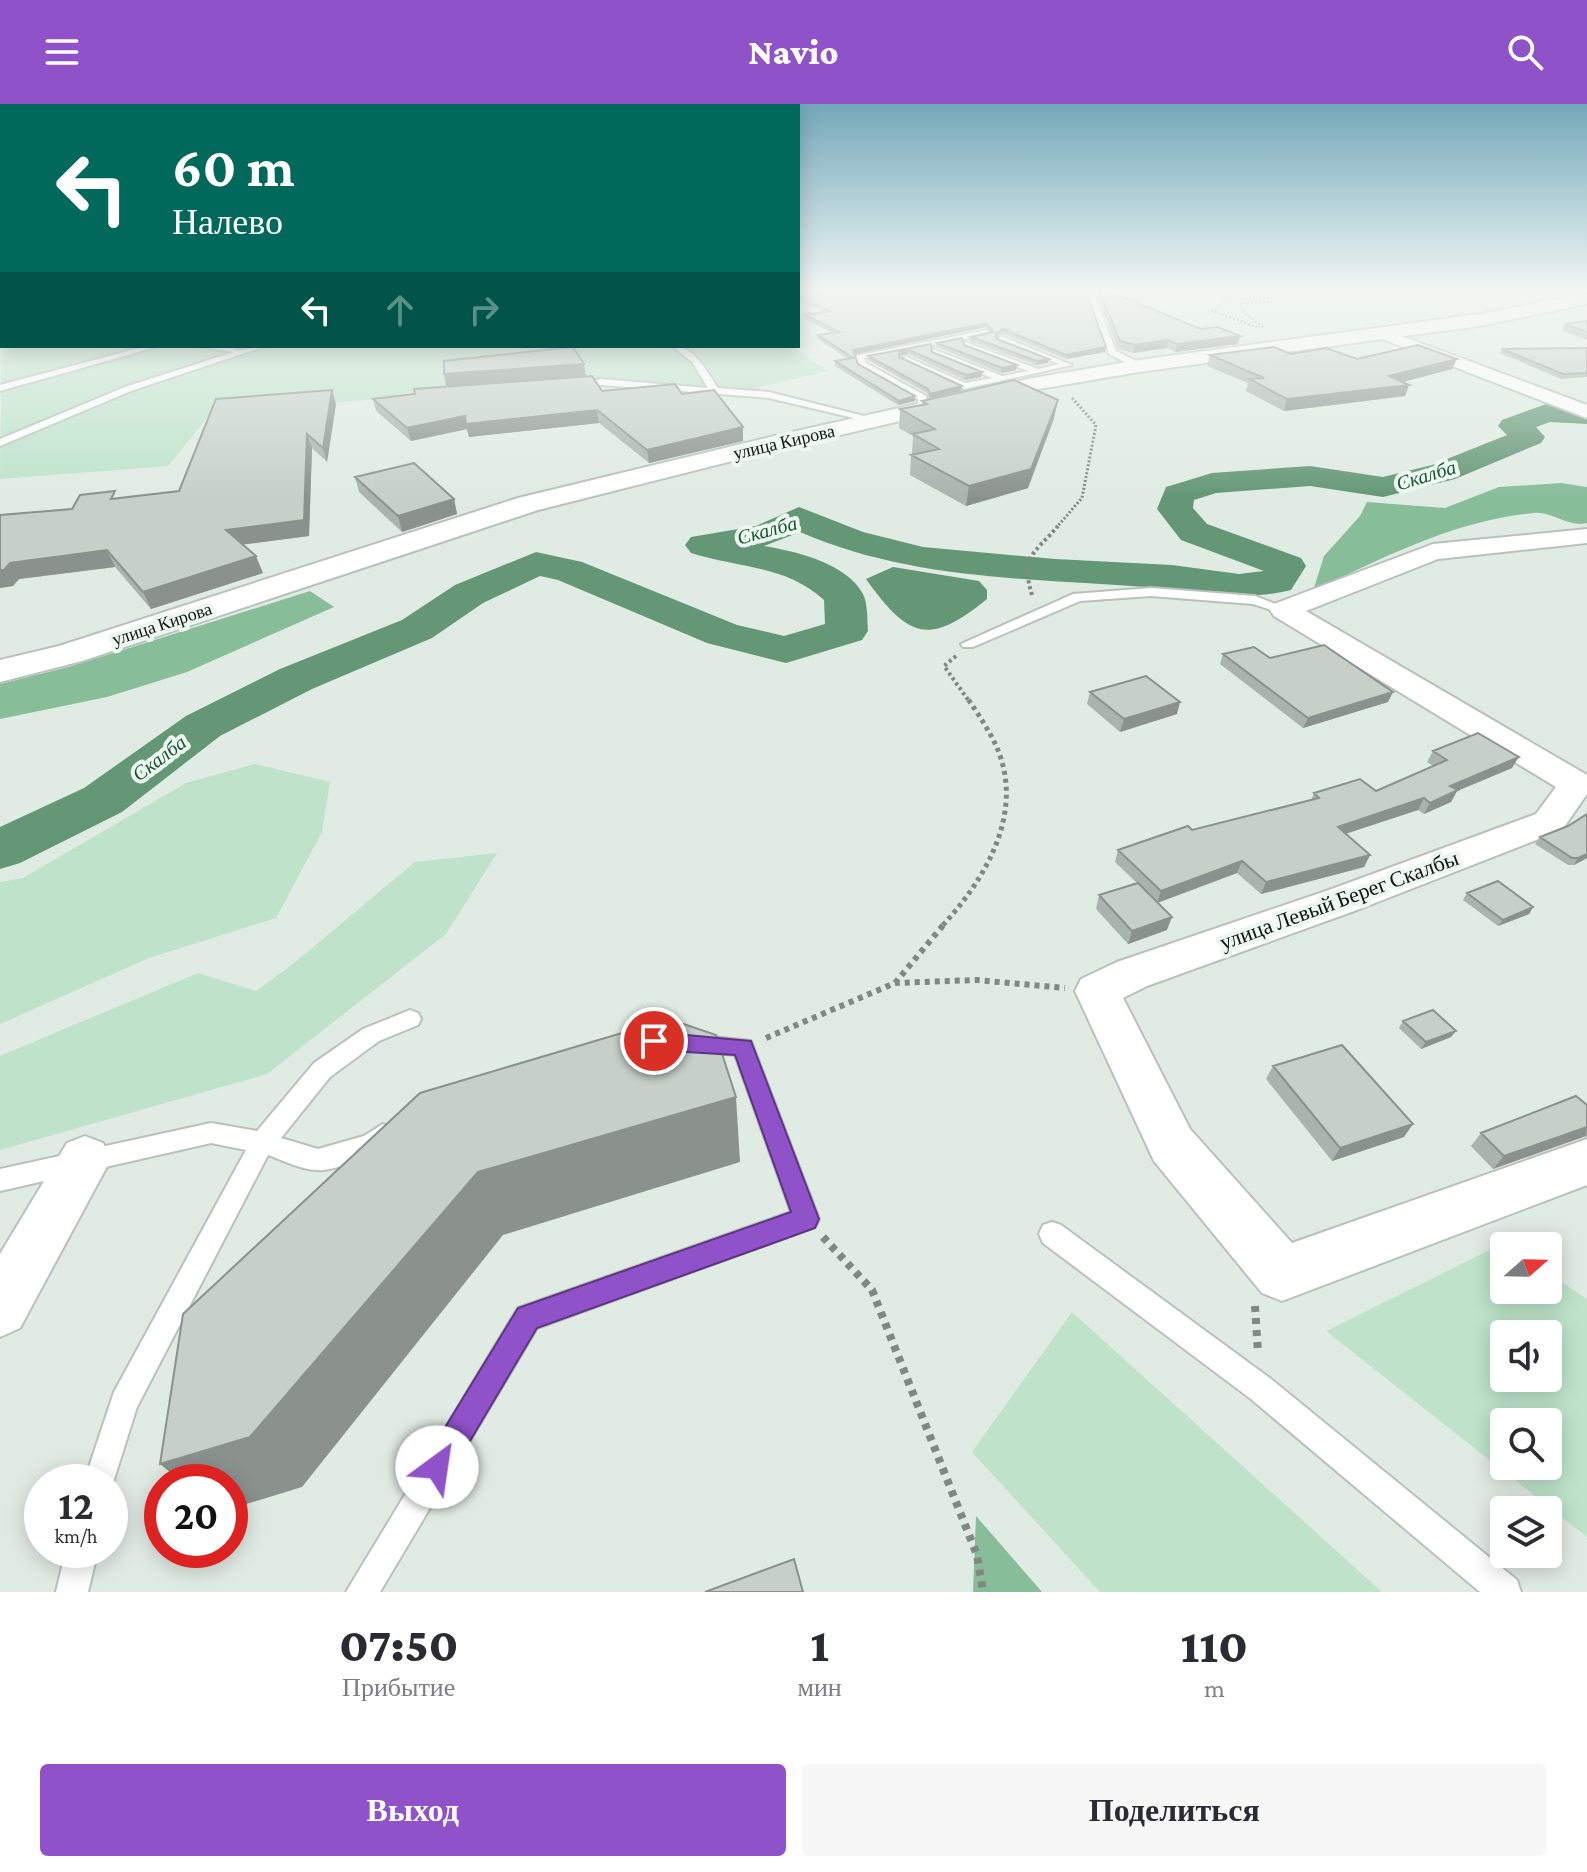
<!DOCTYPE html>
<html lang="ru">
<head>
<meta charset="utf-8">
<style>
	:root { --surface:#fff; --page:#f7f7f7; --text:#2b2b33; --muted:#7c7c81; --accent:#8f52c8 }
	body { margin:0; font-family:"Crimson Pro",serif; background:var(--page); color:var(--text); height:100vh; display:flex; flex-direction:column; font-size:30px; white-space:nowrap }
	* { box-sizing:border-box; margin:0 }
	p { font-size:26px; color:var(--muted) }
	.icon { flex:none; width:44px; height:44px; fill:none; stroke:currentColor; stroke-width:2; stroke-linecap:round; stroke-linejoin:round }
	.map { position:relative; height:1488px; overflow:hidden }
	.sheet { display:flex; flex-direction:column; background:var(--surface); flex:1 }
	.sheet>* { flex:none }
	.guide { position:absolute; left:0px; top:0px; width:800px; height:244px; box-shadow:0 4px 20px #0003; background:#00695c; color:#fff; overflow:hidden }
	.needle { width:52px; rotate:70deg }
	.fabs { position:absolute; left:1490px; top:1128px; display:grid; gap:16px }
	.fabs a { display:grid; place-items:center; width:72px; height:72px; border-radius:8px; background:var(--surface); box-shadow:0 4px 20px #0003; font-size:40px }
	.speed { position:absolute; left:24px; top:1360px; display:flex; gap:16px; font-size:40px; font-weight:700; text-align:center }
	.speed>* { display:grid; place-content:center; width:104px; height:104px; border-radius:50%; background:var(--surface); box-shadow:0 4px 20px #0003; line-height:1 }
	.speed small { font-size:20px; font-weight:400 }
	.speed .limit { border:12px solid #d22; background:#fff; color:#111 }
	.pin { position:absolute; display:grid; place-items:center; width:68px; height:68px; color:#fff; margin:-34px; border:4px solid #fff; border-radius:50%; box-shadow:0 2px 8px #0007 }
	.me { position:absolute; width:88px; margin:-44px; rotate:31deg; stroke-linejoin:round; filter:drop-shadow(0 0 6px #0008) }
	.turn { display:flex; align-items:center; gap:28px; height:168px; padding:0 40px; font-size:36px }
	.turn .icon { width:104px; height:104px; stroke-width:2.5 }
	.turn b { display:block; font-size:56px; line-height:68px }
	.lanes { display:flex; align-items:center; height:76px; padding:0 40px; background:#0003; justify-content:center; gap:40px; direction:ltr }
	.lanes .off { opacity:.35 }
	.eta { display:flex; justify-content:space-evenly; align-items:center; height:136px; text-align:center }
	.eta b { font-size:48px; font-weight:800; line-height:56px }
	.primary-button { display:flex; gap:16px; margin-top:auto; padding:16px 40px }
	.primary-button a { flex:1; height:92px; border-radius:8px; background:var(--accent); color:#fff; font-size:32px; font-weight:800; line-height:92px; text-align:center }
	.primary-button a+a { background:var(--page); color:var(--text) }
	header { display:flex; justify-content:space-between; align-items:center; height:104px; padding:0 40px; background:var(--accent); color:#fff; font-size:36px; font-weight:800 }
	.map>svg:first-child { display:block }
</style>
</head>
<body>
<header><svg class="icon" aria-label="menu" viewBox="0 0 24 24"><path d="M4 6h16M4 12h16M4 18h16"/></svg>Navio<svg class="icon" aria-label="search" viewBox="0 0 24 24"><circle cx="10" cy="10" r="6"/><path d="M15 15l6 6"/></svg></header>
<div class="map">
<svg width="1587" height="1488" viewBox="0 0 1587 1488">
	<rect width="100%" height="100%" fill="#e0ebe3"/>
	<path fill="#bee3ca" fill-rule="evenodd" d="M2,205V242H791L827,267L740,288L601,278L212,308L168,362L0,375Z
		M255,660L330,678L322,728L276,814L149,854L0,920V778L23,774L186,679Z
		M497,749L446,830L267,970L0,1046V952L198,869L256,887L293,860L415,758Z
		M1504,1139L1508,1142H1504V1186H1548V1169L1587,1195V1433L1326,1227ZM1548,1230V1274H1504V1230ZM1548,1318V1362H1504V1318Z
		M1072,1208L1382,1488H1100L972,1348Z"/>
	<path fill="#88bd9a" d="M1561,379L1587,383V419C1568,424 1552,407 1534,409C1456,416 1382,454 1313,487L1324,452L1360,412L1367,398L1445,404L1499,383Z
		M310,487L334,503L187,568L107,593L0,615V580L72,562Z
		M976,1412L1042,1488H973Z"/>
	<path fill="#649776" d="M893,463L979,477L987,486V495C929,542 909,535 866,475Z"/>
	<g fill="none" stroke-linecap="round" stroke-linejoin="round">
		<path fill="#649776" fill-rule="evenodd" d="M2,198V212L0,213V199Z
			M1546,300L1587,302V320L1550,318L1536,323L1545,333L1541,339L1455,375L1383,393L1310,382L1216,389L1194,396L1193,404L1207,420L1301,454L1306,462L1291,486C1247,497 1214,488 1170,485C1045,474 917,479 800,428L764,442C794,447 847,459 863,490C868,500 867,516 868,527L862,536L786,559L707,539L558,476L540,472L483,499L432,534L312,585L220,632L122,708L20,759L0,765V723L84,684L186,612L280,565L402,516L455,481L536,448L582,458L737,521L784,532L825,520L824,496C786,461 738,464 691,449L685,441L691,433L756,422L799,403L863,428L923,443L1055,455L1172,461L1239,470L1264,467L1181,436L1157,405L1166,383L1212,369L1310,362L1383,373L1432,361L1507,331L1498,322L1502,316Z"/>
		<defs>
			<path id="lane" d="M1086,186H1092L1116,247L1142,260V264H1136L1109,250Z
				M987,226L990,230L864,254L866,259L926,292L928,305L923,308L918,305V295L859,262L855,252Z
				M1001,232L1072,261L964,285L900,255L907,253L965,279L992,274L933,249V245L1002,272L1028,267L965,242V238L1038,265L1059,260L998,236Z
				M147,242H160L0,287V281Z
				M196,242L234,244L237,247L266,242L131,287L0,342V335L125,283L234,248Z
				M672,242C695,242 706,267 718,284L769,288L880,316L875,319L769,294L601,281L574,284L570,281L601,275L708,284L692,258Z
				M1151,484L1255,492L1291,506L1284,510L1253,500L1151,492L1080,497L973,543H963L961,540L1073,490Z
				M410,906L418,909L421,915L418,921L379,937L330,973L281,1034L318,1045L364,1032L383,1020L391,1023L395,1030C387,1047 335,1068 317,1066C301,1066 283,1056 268,1051L137,1303L110,1388V1378H84L114,1288L246,1046L211,1039L0,1087V1065L211,1019L257,1027L314,959L363,925Z
				M695,931L751,937L819,1115L815,1123L537,1224L380,1488H346L518,1204L791,1108L735,951L687,946L684,940L687,934Z
				M1052,1118L1061,1121L1271,1275L1517,1476L1521,1488H1480L1251,1295L1043,1139L1039,1130L1043,1121Z
				M66,1446H98L88,1488H56Z"/>
			<path id="street" d="M1380,224L1587,301V314L1374,232L1372,229L1374,226Z
				M1587,425V439L1438,455L1306,507L1587,671V690L1562,726L1357,806L1147,882L1123,894L1190,1025L1292,1139L1587,1035V1081L1282,1197L1262,1189L1154,1057L1075,887L1081,875L1117,858L1329,786L1536,710L1556,683L1274,512L1270,506L1274,500L1433,440Z
				M85,1032L103,1039L111,1055L20,1224L0,1233V1150L67,1039Z"/>
			<path id="secondary" d="M1587,190V200L1480,222L1139,268L1033,286L780,345L538,406L82,557L0,578V556L59,542L518,394L779,331L1033,274L1139,256L1480,210Z"/>
		</defs>
		<use href="#lane" stroke="#b8c2bb" stroke-width="4"/>
		<use href="#street" stroke="#b8c2bb" stroke-width="4"/>
		<use href="#secondary" stroke="#b8c2bb" stroke-width="4"/>
		<path stroke="#808883" stroke-width="2" stroke-dasharray="2 2" stroke-linecap="butt" d="M1221,186L1228,187L1231,194L1212,207L1259,224
			M1263,223L1243,208L1241,199L1272,198"/>
		<path stroke="#808883" stroke-width="3" stroke-dasharray="2 2" stroke-linecap="butt" d="M1056,424L1082,394L1096,321L1072,294"/>
		<path stroke="#808883" stroke-width="4" stroke-dasharray="3 3" stroke-linecap="butt" d="M1032,491C1020,452 1034,450 1058,422
			M956,552L944,562L969,597"/>
		<path stroke="#808883" stroke-width="5" stroke-dasharray="4 4" stroke-linecap="butt" d="M943,821C980,781 1016,724 1004,666C999,640 982,616 968,595"/>
		<path stroke="#808883" stroke-width="6" stroke-dasharray="5 5" stroke-linecap="butt" d="M895,879L945,819
			M766,934L895,879L976,876L1065,884"/>
		<path stroke="#808883" stroke-width="8" stroke-dasharray="6 6" stroke-linecap="butt" d="M823,1133L872,1186L977,1451L983,1488
			M1255,1202L1258,1248"/>
		<use href="#lane" fill="#fff" fill-rule="evenodd"/>
		<use href="#street" fill="#fff" fill-rule="evenodd"/>
		<use href="#secondary" fill="#fff" fill-rule="evenodd"/>
	</g>
	<path fill="#aab3ad" d="M798,186H1085L1106,243L1105,248L1066,255L1002,229L997,233V235L1049,255L1048,259L1036,261L970,237L971,233L990,228L986,223L854,250L858,260L915,297L898,301L835,262V257L848,255L818,235V231L832,229L805,215V211L824,208L798,196Z
		M1098,186H1105L1201,225L1240,232L1238,240L1175,248L1167,244L1133,249L1118,245L1097,191Z
		M1587,217V236L1562,227L1565,220Z
		M937,239L964,241L1017,261L1016,266L1001,269L937,243Z
		M931,240L932,248L982,268L981,273L965,276L908,250L899,252V253L962,282L961,287L929,294L927,289L868,256V252Z
		M1587,244V273L1561,275L1500,249L1502,245Z
		M1291,250L1357,255L1452,265L1403,278L1409,281L1405,292L1284,307L1246,287L1248,279L1207,262L1210,251Z
		M444,270L586,273L602,287L682,290L743,323V337L649,359L599,319L469,333L467,325L411,337L376,307L373,295L415,290L446,283Z
		M922,297L1054,314L1028,384L966,402L910,371L911,351H914L912,350L913,332L899,324L900,305L922,300Z
		M336,300L327,358L312,344L309,432L243,440L263,469L151,505L115,463L19,475L13,482L0,484V411L72,405L118,394L179,387Z
		M355,373L454,395L457,410L402,428L359,388Z
		M1223,550L1270,554L1388,598L1303,624L1220,560Z
		M1090,588L1177,610L1120,628L1087,600Z
		M1433,647L1512,664L1457,687L1451,698L1424,710L1418,706L1346,730L1370,751L1364,763L1261,790L1237,769L1157,799L1167,826L1128,840L1096,805L1099,791L1137,779L1115,758L1118,746L1192,726L1311,696L1314,689L1376,687L1433,662L1427,658Z
		M1540,733L1587,754L1574,761H1568L1535,740Z
		M1467,789L1533,803L1529,810L1498,822L1463,796Z
		M1403,917L1451,933L1421,945L1399,924Z
		M1273,962L1404,1033L1332,1057L1266,975Z
		M1587,1001V1034L1586,1032L1493,1065L1471,1042L1481,1029Z"/>
	<path fill="#8b928d" d="M987,219L986,223L852,251L853,246Z
		M1240,232L1238,240L1175,248L1177,240Z
		M1168,236L1167,244L1133,249L1135,241Z
		M1106,243L1105,248L1066,255V251Z
		M909,246L908,250L899,252V248Z
		M1049,255L1048,259L1036,261L1037,257Z
		M1457,255L1452,265L1384,283L1389,272Z
		M584,260L586,273L447,284L444,270Z
		M1017,261L1016,266L1001,269L1002,264Z
		M982,268L981,273L965,276L966,271Z
		M1409,281L1405,292L1284,307L1287,295Z
		M962,282L961,287L929,294L930,290Z
		M332,286L336,300L327,358L323,344Z
		M915,292V297L898,301L899,297Z
		M1058,296L1054,314L1028,384L966,402L969,382Z
		M597,306L599,319L469,333L467,325L411,337L407,324L465,312Z
		M743,323V337L649,359L647,346Z
		M307,330L312,344L309,432L232,442L226,426Z
		M454,395L457,410L402,428L398,412Z
		M107,446L115,463L19,475L13,482L0,484V466L10,459Z
		M256,452L263,469L151,505L143,488Z
		M1393,588L1388,598L1303,624L1308,614Z
		M1180,598L1177,610L1120,628L1124,615Z
		M1519,653L1512,664L1457,687L1451,698L1424,710L1430,699L1450,682Z
		M1424,694L1418,706L1332,734L1338,723Z
		M1587,750V754L1574,761L1578,754Z
		M1370,751L1364,763L1261,790L1266,778Z
		M1242,757L1237,769L1157,799L1161,787Z
		M1533,803L1529,810L1498,822L1503,816Z
		M1172,813L1167,826L1128,840L1132,827Z
		M1456,927L1451,933L1421,945L1426,938Z
		M736,993L740,1058L503,1131L302,1383L230,1405V1378H182L160,1360L478,1068Z
		M1413,1020L1404,1033L1332,1057L1340,1044Z
		M1587,1023L1586,1032L1493,1065L1504,1052Z"/>
	<path fill="#c6d0c9" stroke="#8b928d" stroke-width="2" d="M798,186H1085L1106,243L1066,251L1003,225L996,230L997,235L1049,255L1037,257L971,233L993,228L987,219L853,246L858,260L915,292L899,297L835,257L853,254L818,231L839,228L805,211L830,207L798,192Z
		M1099,186H1105L1201,225L1218,223L1240,232L1177,240L1168,236L1135,241L1120,237Z
		M1587,217V228L1565,220Z
		M962,234L964,241L1017,261L1002,264L937,239Z
		M931,240L932,248L982,268L966,271L909,246L899,248V253L962,282L930,290L928,285L868,252Z
		M1418,241L1457,255L1389,272L1409,281L1287,295L1249,275L1264,274L1210,251L1274,243L1291,250L1326,244L1357,255Z
		M573,243L584,260L444,270V257Z
		M1587,244V269L1563,270L1502,245Z
		M592,272L602,287L675,280L682,290L714,286L743,323L647,346L597,306L466,320L465,312L407,324L373,295L415,290L414,285Z
		M1014,276L1058,296L1031,365L969,382L911,351L939,345L913,330L935,325L900,305L927,300L922,297Z
		M332,286L323,344L307,330L304,416L226,426L256,452L143,488L107,446L10,459L4,466H0V411L72,405L80,391L115,387L111,395L179,387L216,295Z
		M414,359L454,395L398,412L355,373Z
		M1324,541L1393,588L1308,614L1223,550L1254,543L1270,554Z
		M1146,572L1180,598L1124,615L1090,588Z
		M1478,629L1519,653L1450,682L1458,686L1430,699L1424,694L1338,723L1370,751L1266,778L1242,757L1161,787L1118,746L1188,722L1192,726L1319,694L1314,689L1360,675L1376,687L1447,656L1433,647Z
		M1587,710V750L1578,754H1572L1540,733L1568,722Z
		M1498,777L1533,803L1503,816L1467,789Z
		M1138,779L1172,813L1132,827L1099,791Z
		M1433,906L1456,927L1426,938L1403,917Z
		M669,915L716,931L736,993L478,1068L250,1333L160,1360L183,1210L420,989Z
		M1342,941L1413,1020L1340,1044L1273,962Z
		M1576,992L1587,1001V1023L1504,1052L1481,1029Z
		M794,1455L803,1488H705Z"/>
	<linearGradient id="sky" x2="0" y2="1"><stop stop-color="#73a8ba"/><stop offset="0.47" stop-color="#f1f6f2"/><stop offset="1" stop-color="#f1f6f2" stop-opacity="0"/></linearGradient>
	<rect width="1587" height="394" fill="url(#sky)"/>
	<path fill="#8f52c8" stroke="#5d3582" stroke-width="2" d="M654,928L751,937L819,1115L815,1124L537,1224L448,1374L437,1379L427,1374L422,1363L427,1353L518,1204L791,1108L735,951L654,946L646,943L643,937L646,930Z"/>
	<g text-anchor="middle" dominant-baseline="central" stroke-width="8" stroke-linejoin="round" paint-order="stroke">
		<g font-size="18" fill="#101411" stroke="#edf8f0">
			<text transform="translate(784 338) rotate(-13)">улица Кирова</text>
			<text transform="translate(162 520) rotate(-18)">улица Кирова</text>
		</g>
		<g font-size="20" font-style="italic" fill="#165332" stroke="#edf8f0">
			<text transform="translate(1426 371) rotate(-17)">Скалба</text>
			<text transform="translate(767 426) rotate(-15)">Скалба</text>
			<text transform="translate(159 654) rotate(-37)">Скалба</text>
		</g>
		<g font-size="22" fill="#101411" stroke="#edf8f0">
			<text transform="translate(1339 796) rotate(-20)">улица Левый Берег Скалбы</text>
		</g>
	</g>
</svg>
<div class="fabs">
<a><svg class="needle" viewBox="-14 -14 28 28"><path d="M0-13l5 13h-10z" fill="#e53935"/><path d="M0 13l5-13h-10z" fill="#7c7c81"/></svg></a>
<a><svg class="icon" aria-label="sound" viewBox="0 0 24 24"><path d="M4 9h4l5-4v14l-5-4H4zM17 9q2 3 0 6"/></svg></a>
<a><svg class="icon" aria-label="search" viewBox="0 0 24 24"><circle cx="10" cy="10" r="6"/><path d="M15 15l6 6"/></svg></a>
<a><svg class="icon" aria-label="layers" viewBox="0 0 24 24"><path d="M12 4l9 5-9 5-9-5zM3 14l9 5 9-5"/></svg></a>
</div>
<div class="speed"><div>12<small>km/h</small></div><div class="limit">20</div></div>
<div class="pin" style="left:654px;top:937px;background:#d93025"><svg class="icon" aria-label="arrive" viewBox="0 0 24 24"><path d="M6 21V4h12l-3 4 3 4H6"/></svg></div>
<svg class="me" style="left:437px;top:1363px" viewBox="-20 -20 40 40"><circle r="19" fill="#fff"/><path d="M0-13L10 11 0 6-10 11z" fill="#8f52c8"/></svg>
<div class="guide">
<div class="turn"><svg class="icon" aria-label="left" viewBox="0 0 24 24"><path d="M17 20v-9H6M10 6l-5 5 5 5"/></svg><div><b>60 m</b>Налево</div></div>
<div class="lanes"><svg class="icon" aria-label="left" viewBox="0 0 24 24"><path d="M17 20v-9H6M10 6l-5 5 5 5"/></svg><svg class="icon off" aria-label="ahead" viewBox="0 0 24 24"><path d="M12 20V5M6 11l6-6 6 6"/></svg><svg class="icon off" aria-label="right" viewBox="0 0 24 24"><path d="M7 20v-9h11M14 6l5 5-5 5"/></svg></div>
</div>
</div>
<section class="sheet">
<div class="eta">
<div><b>07:50</b><p>Прибытие</p></div>
<div><b>1</b><p>мин</p></div>
<div><b>110</b><p>m</p></div>
</div>
<div class="primary-button"><a>Выход</a><a>Поделиться</a></div>
</section>
</body>
</html>
